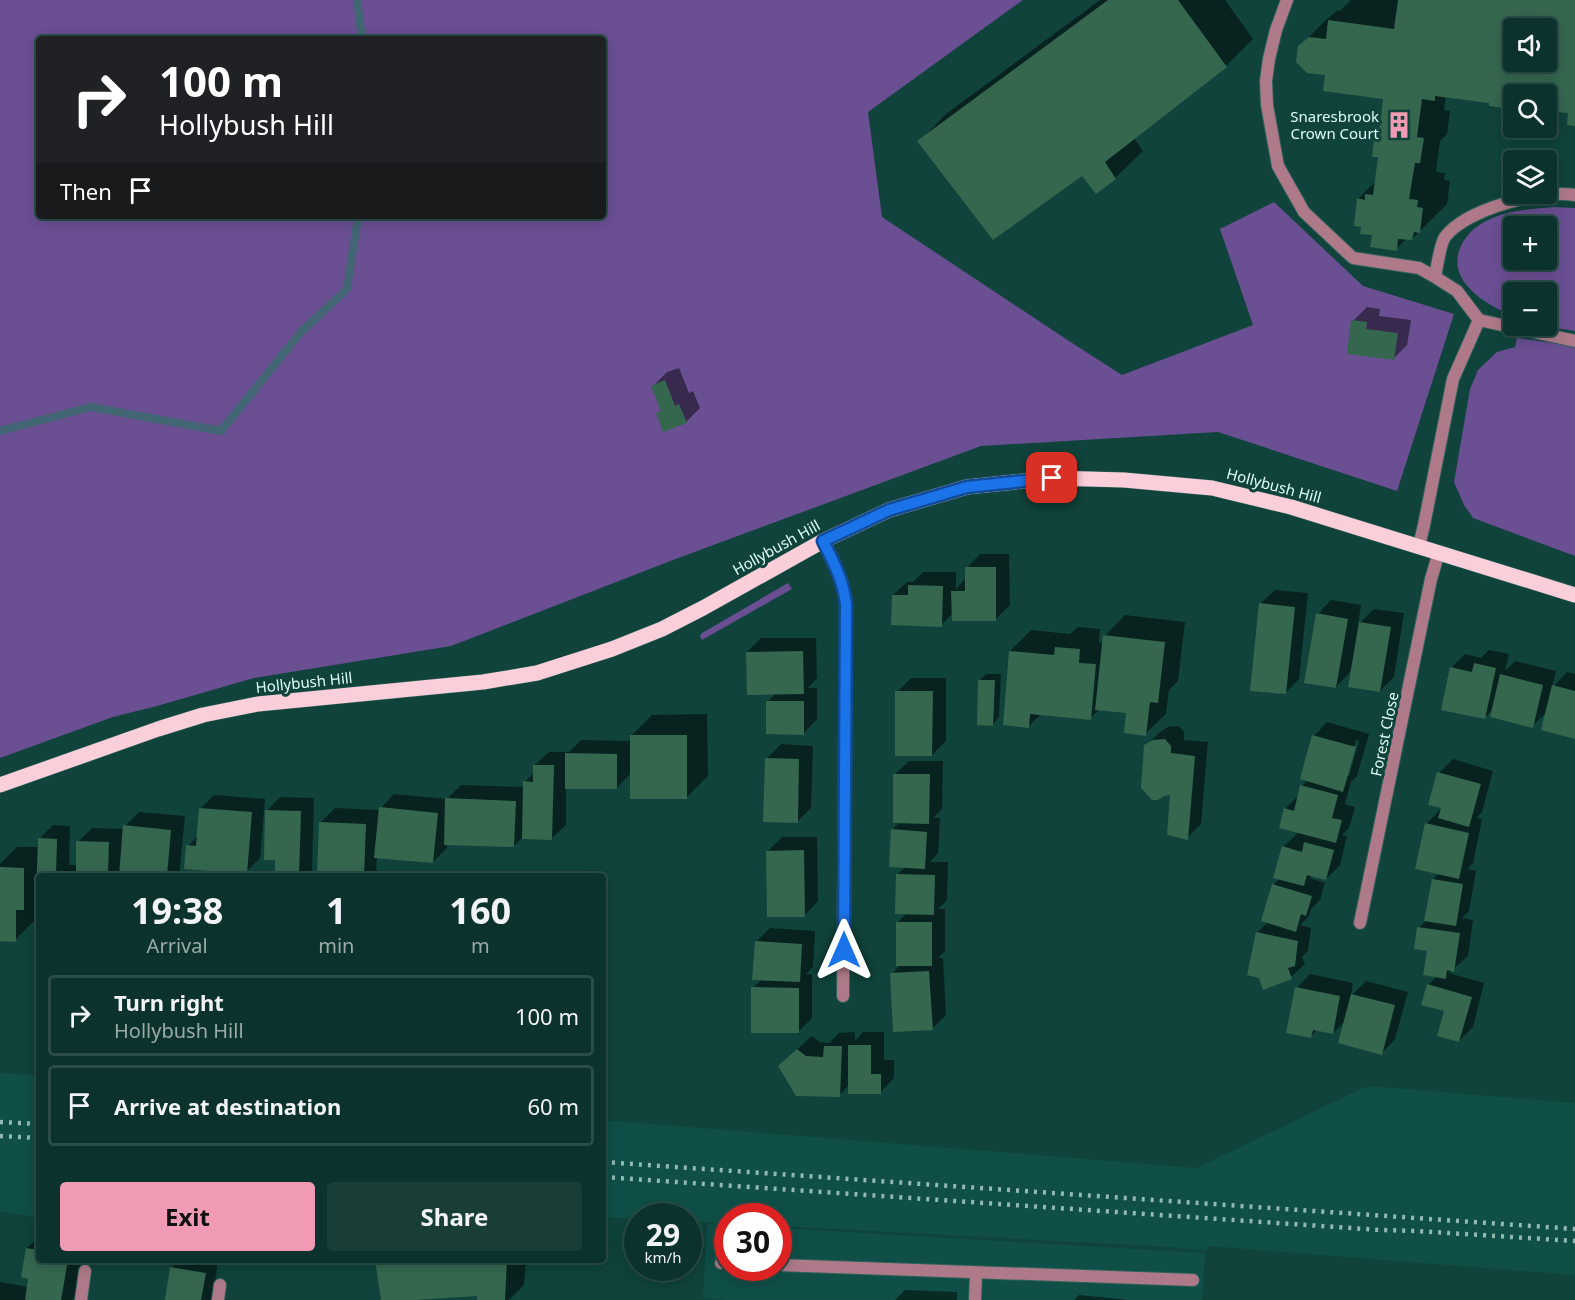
<!DOCTYPE html>
<html lang="en">
<head>
<meta charset="utf-8">
<style>
	:root { --surface:#0b322c; --page:#193e38; --text:#f1f3f6; --muted:#9aaaa9; --line:#2b4d48; --accent:#f19ab3 }
	body { margin:0; font-family:"Noto Sans",sans-serif; background:var(--page); color:var(--text); height:100vh; display:flex; flex-direction:column; font-size:22px; white-space:nowrap }
	* { box-sizing:border-box; margin:0 }
	p { font-size:20px; color:var(--muted) }
	.icon { flex:none; width:33px; height:33px; fill:none; stroke:currentColor; stroke-width:2; stroke-linecap:round; stroke-linejoin:round }
	.map { position:relative; flex:1; overflow:hidden }
	.sheet { position:absolute; left:36px; top:873px; width:570px; height:390px; display:flex; flex-direction:column; background:var(--surface); border-radius:6px; box-shadow:0 3px 15px #0003,0 0 0 2px var(--line) }
	.sheet>* { flex:none }
	.hud { position:absolute; left:36px; top:36px; width:570px; height:183px; border-radius:6px; box-shadow:0 3px 15px #0003,0 0 0 2px var(--line); background:#202124; color:#fff; overflow:hidden }
	.tools { position:absolute; left:1503px; top:18px; display:grid; gap:12px }
	.tools a { display:grid; place-items:center; width:54px; height:54px; border-radius:6px; background:var(--surface); box-shadow:0 3px 15px #0003,0 0 0 2px var(--line); font-size:30px }
	.speed { position:absolute; left:624px; top:1203px; display:flex; gap:12px; font-size:30px; font-weight:700; text-align:center }
	.speed>* { display:grid; place-content:center; width:78px; height:78px; border-radius:50%; background:var(--surface); box-shadow:0 3px 15px #0003,0 0 0 2px var(--line); line-height:1 }
	.speed small { font-size:15px; font-weight:400 }
	.speed .limit { border:9px solid #d22; background:#fff; color:#111 }
	.pin { position:absolute; display:grid; place-items:center; width:51px; height:51px; color:#fff; margin:-26px; border-radius:12px; box-shadow:0 3px 9px #0006 }
	.me { position:absolute; width:66px; margin:-33px; rotate:0deg; stroke-linejoin:round; filter:drop-shadow(0 0 4px #0008) }
	.turn { display:flex; align-items:center; gap:21px; height:126px; padding:0 24px; font-size:27px }
	.turn .icon { width:78px; height:78px; stroke-width:2.5 }
	.turn b { display:block; font-size:42px; line-height:51px }
	.then { display:flex; align-items:center; height:57px; padding:0 24px; background:#0003; gap:12px; font-size:22px }
	.eta { display:flex; justify-content:space-evenly; align-items:center; height:102px; text-align:center }
	.eta b { font-size:36px; font-weight:700; line-height:42px }
	.action { display:flex; gap:12px; margin-top:auto; padding:12px 24px }
	.action a { flex:1; height:69px; border-radius:6px; background:var(--accent); color:#111; font-size:24px; font-weight:700; line-height:69px; text-align:center }
	.action a+a { background:var(--page); color:var(--text) }
	ul { padding:0; list-style:none }
	li { display:flex; align-items:center; gap:18px; height:81px; margin:0 12px 9px; padding:0 12px; border:3px solid var(--line); border-radius:6px }
	li div { flex:1 }
	li b { display:block; font-size:22px }
	li em { font-style:normal }
	.map>svg:first-child { display:block }
</style>
</head>
<body>
<div class="map">
<svg width="1575" height="1300" viewBox="0 0 1575 1300">
	<rect width="100%" height="100%" fill="#0f433b"/>
	<path fill="#0f4f47" d="M0,1073L39,1075V1218L0,1211Z
		M1371,1086L1575,1103V1275L1208,1246L1207,1251L1170,1247L779,1226L778,1216H728L727,1224L689,1221L688,1216H638L637,1219L603,1217V1120L1197,1168L1356,1091Z
		M707,1224L727,1225L728,1268H778L779,1228L1205,1253L1202,1300H729L703,1298Z"/>
	<path fill="#6a4f93" fill-rule="evenodd" d="M0,0H1023L868,112L882,217L1069,341L1122,375L1253,325L1220,229L1274,202L1363,286L1454,314L1397,491L1218,432L981,446L673,560L451,646L254,678L157,706L113,717L0,758ZM39,39H603V216H39Z
		M1554,207L1575,208V331L1541,326H1546V292H1514L1513,316C1499,310 1481,301 1470,289C1446,265 1459,235 1486,221C1507,210 1532,209 1554,207ZM1546,226V260H1514V226Z
		M1517,338L1575,346V556L1473,518L1464,505L1454,482L1470,389L1478,370L1497,352L1515,347Z
		M788,583L792,589L702,640L700,636L702,633Z"/>
	<path fill="#0007" fill-rule="evenodd" d="M1100,0H1225L1253,39L1226,66L1134,138L1143,151L1115,178L1096,192L1083,174L919,142L946,114Z
		M1351,0H1575V124L1569,112L1546,94H1514V105L1511,108L1491,101L1446,96L1444,110L1450,111L1447,134L1440,141L1436,172L1445,173L1444,180L1450,181L1447,204L1412,239L1407,238L1396,249L1374,234L1358,199L1376,181L1379,156L1376,132L1381,127L1385,98L1327,74L1300,46L1327,19L1338,10L1340,11ZM1514,28H1546V62H1514Z
		M1367,307L1380,309L1379,316L1411,320L1407,345L1394,358L1353,321Z
		M679,368L689,393L693,391L700,408L686,422L658,414L662,409L653,386L667,372Z
		M980,554H1009L1010,605L996,619L953,613L941,625L893,595L907,582H913L923,572H956V589L966,578L967,568Z
		M1275,590L1308,593L1299,679L1285,693L1261,603Z
		M1331,600L1361,605L1358,625L1374,609L1404,613L1394,677L1380,691L1352,670L1336,687L1318,614Z
		M1125,615L1185,622L1178,681L1169,690L1166,714L1145,734L1128,712L1100,709L1090,718L1041,714L1029,726L1010,651L1031,630L1070,634L1078,627L1100,629L1099,642L1104,643L1105,636Z
		M761,638H816L817,678L808,688H817V719L804,733L768,701L776,693L747,652Z
		M1489,650L1509,654L1505,671L1515,661L1556,671L1552,688L1567,672L1575,674V737L1547,712L1532,726L1493,709L1485,717L1451,668L1465,654L1481,658Z
		M986,674H1001L999,717L993,724L979,681Z
		M911,678H946V741L932,755L897,692Z
		M707,714L708,776L687,797L631,773L617,788L566,787V825L552,838H522L514,846L447,843V848L433,862L377,856L376,876H318L321,822L335,808L380,810L381,808L394,794L447,799L461,785L525,787V782L535,772V765L549,752H569L581,740L631,741V736L652,715Z
		M1327,722L1369,734L1357,776L1351,782L1345,804L1355,807L1349,828L1342,835L1347,836L1340,865L1326,879L1312,875L1310,878L1325,883L1320,900L1311,909L1309,916L1300,925L1311,928L1308,951L1302,957L1305,964L1291,977L1257,933L1268,922L1273,885L1280,878L1283,847L1299,832L1285,809L1300,794L1302,786L1308,780L1314,736ZM1356,740L1359,741L1349,776H1346Z
		M1179,726L1184,732V740L1208,742L1201,824L1187,838L1171,794L1146,746L1160,732L1168,727Z
		M781,744L813,746L811,808L797,822L767,758Z
		M1453,759L1493,771L1482,812L1476,818L1482,819L1473,863L1467,869L1476,871L1469,911L1462,918L1473,920L1468,956L1449,973L1484,983L1473,1027L1459,1041L1446,1010L1428,985L1437,976L1419,927L1426,921L1433,879L1440,873L1426,824L1440,810L1442,811L1439,773Z
		M909,761H943L942,809L933,818H940L938,853L930,862H948L947,900L938,909H945V951L938,958H943L946,1015L932,1029L892,974L901,964L898,922L907,913L897,875L906,866L892,830L900,822L895,774Z
		M214,795L265,799L260,858L246,872L188,846L198,836L200,809Z
		M280,797L314,798L312,870L306,876H276L277,859L267,811Z
		M139,812L185,816L179,876H39V898H36V919L15,940H0V864L17,847H39V839L53,825L70,826L69,865H77L78,842L92,828L125,829V826Z
		M782,837H817L818,901L805,915L768,851Z
		M770,928L815,931L813,967L806,974H812V1018L798,1032L753,988L762,979L756,942Z
		M1310,974L1353,983L1351,996L1366,981L1408,992L1395,1039L1382,1053L1346,1020L1333,1033L1317,1030L1311,1036L1297,988Z
		M855,1032V1041L863,1032H884V1060H894V1078L881,1092L849,1085L839,1095L793,1053L812,1036L820,1042L829,1043L839,1033Z
		M39,1237V1260H84L78,1294L72,1300H0V1282L28,1287L27,1248Z
		M179,1260H218L213,1300H166L171,1268Z
		M377,1260H526L524,1285L509,1300H479V1295L418,1298L416,1300H383Z
		M905,1290L957,1292V1300H895Z
		M1079,1295L1130,1300H1074Z"/>
	<g fill="none" stroke-linecap="round" stroke-linejoin="round">
		<path stroke="#426674" stroke-width="8" d="M357,0L362,39
			M0,431L91,407L221,431L301,332L347,289L358,216"/>
	</g>
	<path fill="#35674f" fill-rule="evenodd" d="M1108,0H1178L1227,67L1105,162L1116,179L1096,194L1082,176L993,240L917,141Z
		M1398,0H1575V126L1567,125L1568,113L1546,111V94H1514V107L1512,106L1511,109L1489,106V103L1435,96V101L1422,99L1417,137L1424,138L1420,163H1415L1409,199L1418,200L1417,207L1423,208L1420,233L1414,232L1412,240L1398,239L1397,251L1370,247L1372,235L1360,234L1361,227L1354,226L1357,198L1365,200V194L1373,195L1378,157H1372L1375,131L1379,132L1383,99L1323,91L1325,75L1307,73L1296,62L1298,46L1309,37L1326,39L1328,20L1394,29ZM1514,28H1546V62H1514Z
		M1351,320L1367,322L1366,329L1398,333L1394,360L1347,354Z
		M665,380L675,406L679,404L687,423L663,432L656,413L661,411L651,386Z
		M965,567H996V621H952L951,591H965Z
		M908,585L943,586L942,627L891,625L892,595H908Z
		M1259,603L1295,607L1286,694L1250,691Z
		M1316,613L1348,619L1336,688L1304,683Z
		M1359,622L1391,627L1380,692L1348,687Z
		M1103,635L1165,642L1158,703L1150,702L1146,736L1124,733L1126,713L1095,710Z
		M1055,647L1080,649L1079,663L1096,664L1091,720L1030,714L1029,728L1003,725L1009,651L1054,655Z
		M803,651L804,694L747,695L746,652Z
		M1474,663L1496,668L1485,719L1441,710L1450,667L1472,672Z
		M1500,674L1543,685L1533,728L1490,717Z
		M978,680H995L993,726L977,725Z
		M1552,685L1575,691V739L1541,730Z
		M895,691H933L932,756H895Z
		M766,701H804V735L766,734Z
		M630,735H687V799H630Z
		M1312,735L1356,747L1343,792L1300,779Z
		M1165,739L1171,746V753L1195,756L1188,840L1167,835L1170,795L1164,796L1158,800H1152L1141,788L1144,745L1153,740Z
		M565,753L617,754V789H565Z
		M765,758L799,759L798,823L763,822Z
		M533,765H554L552,840L522,839L523,781L533,782Z
		M1437,772L1481,784L1469,827L1438,818L1441,808L1428,805Z
		M893,774H930L929,824L893,823Z
		M1300,785L1338,795L1332,818L1342,820L1336,843L1279,828L1284,808L1294,811Z
		M445,798L516,801L514,847L444,845Z
		M379,807L438,813L433,863L374,858Z
		M199,808L252,812L247,874L184,869L186,845L196,846Z
		M265,810L301,811L299,876H275V860H264Z
		M319,822L366,824L364,876H317Z
		M1425,823L1469,833L1459,879L1415,869Z
		M123,825L171,830L167,876H119Z
		M891,829L927,832L925,869L889,867Z
		M38,838L57,839L56,876H39V900H36Z
		M76,841L109,842L108,876H76Z
		M1304,842L1334,850L1326,880L1307,875L1304,886L1273,878L1282,846L1302,852Z
		M804,850L805,917H767L766,851Z
		M0,867L24,868V910H16V942L0,941Z
		M896,874L935,875L934,915L895,914Z
		M1432,879L1463,884L1456,926L1424,921Z
		M1272,884L1312,896L1306,916L1301,914L1296,932L1261,921Z
		M896,922H932V966H896Z
		M1417,927L1460,933L1454,972L1447,970L1446,979L1423,975L1427,951L1414,949Z
		M1256,932L1298,941L1295,966L1288,968L1292,979L1263,990L1259,978L1247,975Z
		M755,941L802,944L800,982L752,980Z
		M929,971L933,1030L893,1032L890,973Z
		M1427,984L1472,997L1459,1042L1437,1036L1444,1011L1421,1005Z
		M751,987L799,988V1033H751Z
		M1295,987L1340,996L1333,1034L1313,1030L1311,1038L1286,1033Z
		M1351,994L1395,1005L1382,1055L1338,1043Z
		M848,1045H871V1074H881V1094H848Z
		M824,1046H842L840,1097L796,1096L778,1066L797,1049L806,1056L823,1057Z
		M26,1248L39,1250V1260H68L61,1300H25L28,1279L21,1277Z
		M375,1260H507L505,1300H477V1296L414,1300H381Z
		M170,1267L206,1273L201,1300H165Z"/>
	<g fill="none" stroke-linecap="round" stroke-linejoin="round">
		<defs>
			<path id="service" d="M1287,0L1276,30L1269,59L1266,81L1267,105L1278,166L1304,212L1353,258L1419,268L1435,277L1457,291L1479,320L1575,341
				M1435,277C1437,267 1440,244 1445,237C1466,209 1542,189 1575,195
				M1419,546L1424,525L1453,379L1479,320
				M721,1263H728
				M778,1265L1193,1280
				M81,1300L85,1271"/>
			<path id="minor" d="M823,541C835,564 843,579 846,605L843,996
				M1360,923L1431,579L1439,552
				M218,1300L220,1285
				M975,1300L976,1273"/>
			<path id="primary" d="M0,785L158,729L203,715L258,704L483,682L537,673L612,649L662,629L703,608L823,541L889,510L967,487L1052,478L1124,480L1212,488L1291,507L1575,595"/>
		</defs>
		<use href="#service" stroke="#306159" stroke-width="14"/>
		<use href="#minor" stroke="#306159" stroke-width="14"/>
		<use href="#primary" stroke="#306159" stroke-width="16"/>
		<use href="#service" stroke="#ae7a89" stroke-width="12"/>
		<use href="#minor" stroke="#ae7a89" stroke-width="12"/>
		<use href="#primary" stroke="#fbcfda" stroke-width="15"/>
		<path stroke="#92b9b2" stroke-width="4.5" stroke-dasharray="3 6" stroke-linecap="butt" d="M0,1122L39,1124
			M0,1136L39,1138
			M603,1162L1575,1229
			M603,1177L1380,1230L1417,1231L1575,1241"/>
	</g>
	<g fill="none" stroke-linecap="round" stroke-linejoin="round">
		<defs>
			<path id="route" d="M844,950L846,604C843,580 834,563 823,541L889,510L967,487L1052,478"/>
		</defs>
		<use href="#route" stroke="#114b97" stroke-width="15"/>
		<use href="#route" stroke="#1a73e8" stroke-width="10"/>
	</g>
	<defs>
		<symbol id="building-bare" viewBox="-9 -9 18 18"><path d="M-4-6H4V6H1V3H-1V6H-4ZM-2.5-4.3h1.7v1.8h-1.7ZM.8-4.3h1.7v1.8H.8ZM-2.5-1h1.7V.8h-1.7ZM.8-1h1.7V.8H.8Z" fill="#f19ab3" stroke="#0f433b" stroke-width="2.5" paint-order="stroke"/></symbol>
	</defs>
	<g fill-rule="evenodd">
		<use href="#building-bare" x="1380" y="106" width="38" height="38"/>
	</g>
	<g text-anchor="middle" dominant-baseline="central" stroke-width="6" stroke-linejoin="round" paint-order="stroke">
		<g font-size="15" fill="#ddfdf6" stroke="#0f433b" text-anchor="end">
			<text x="1379" y="116">Snaresbrook<tspan x="1379" dy="17">Crown Court</tspan></text>
		</g>
		<g font-size="15" fill="#ddfdf6" stroke="#0f433b">
			<text transform="translate(1274 485) rotate(15)">Hollybush Hill</text>
			<text transform="translate(776 547) rotate(-29)">Hollybush Hill</text>
			<text transform="translate(304 682) rotate(-6)">Hollybush Hill</text>
			<text transform="translate(1384 734) rotate(-78)">Forest Close</text>
		</g>
	</g>
</svg>
<div class="tools">
<a><svg class="icon" aria-label="sound" viewBox="0 0 24 24"><path d="M4 9h4l5-4v14l-5-4H4zM17 9q2 3 0 6"/></svg></a>
<a><svg class="icon" aria-label="search" viewBox="0 0 24 24"><circle cx="10" cy="10" r="6"/><path d="M15 15l6 6"/></svg></a>
<a><svg class="icon" aria-label="layers" viewBox="0 0 24 24"><path d="M12 4l9 5-9 5-9-5zM3 14l9 5 9-5"/></svg></a>
<a>+</a>
<a>−</a>
</div>
<div class="speed"><div>29<small>km/h</small></div><div class="limit">30</div></div>
<div class="pin" style="left:1052px;top:478px;background:#d93025"><svg class="icon" aria-label="arrive" viewBox="0 0 24 24"><path d="M6 21V4h12l-3 4 3 4H6"/></svg></div>
<svg class="me" style="left:844px;top:950px" viewBox="-20 -20 40 40"><path d="M0-17L14 15 0 8-14 15z" fill="#1a73e8" stroke="#fff" stroke-width="4"/></svg>
<div class="hud">
<div class="turn"><svg class="icon" aria-label="right" viewBox="0 0 24 24"><path d="M7 20v-9h11M14 6l5 5-5 5"/></svg><div><b>100 m</b>Hollybush Hill</div></div>
<div class="then">Then<svg class="icon" aria-label="arrive" viewBox="0 0 24 24"><path d="M6 21V4h12l-3 4 3 4H6"/></svg></div>
</div>
<section class="sheet">
<div class="eta">
<div><b>19:38</b><p>Arrival</p></div>
<div><b>1</b><p>min</p></div>
<div><b>160</b><p>m</p></div>
</div>
<ul>
<li><svg class="icon" aria-label="right" viewBox="0 0 24 24"><path d="M7 20v-9h11M14 6l5 5-5 5"/></svg><div><b>Turn right</b><p>Hollybush Hill</p></div><em>100 m</em></li>
<li><svg class="icon" aria-label="arrive" viewBox="0 0 24 24"><path d="M6 21V4h12l-3 4 3 4H6"/></svg><div><b>Arrive at destination</b></div><em>60 m</em></li>
</ul>
<div class="action"><a>Exit</a><a>Share</a></div>
</section>
</div>
</body>
</html>
